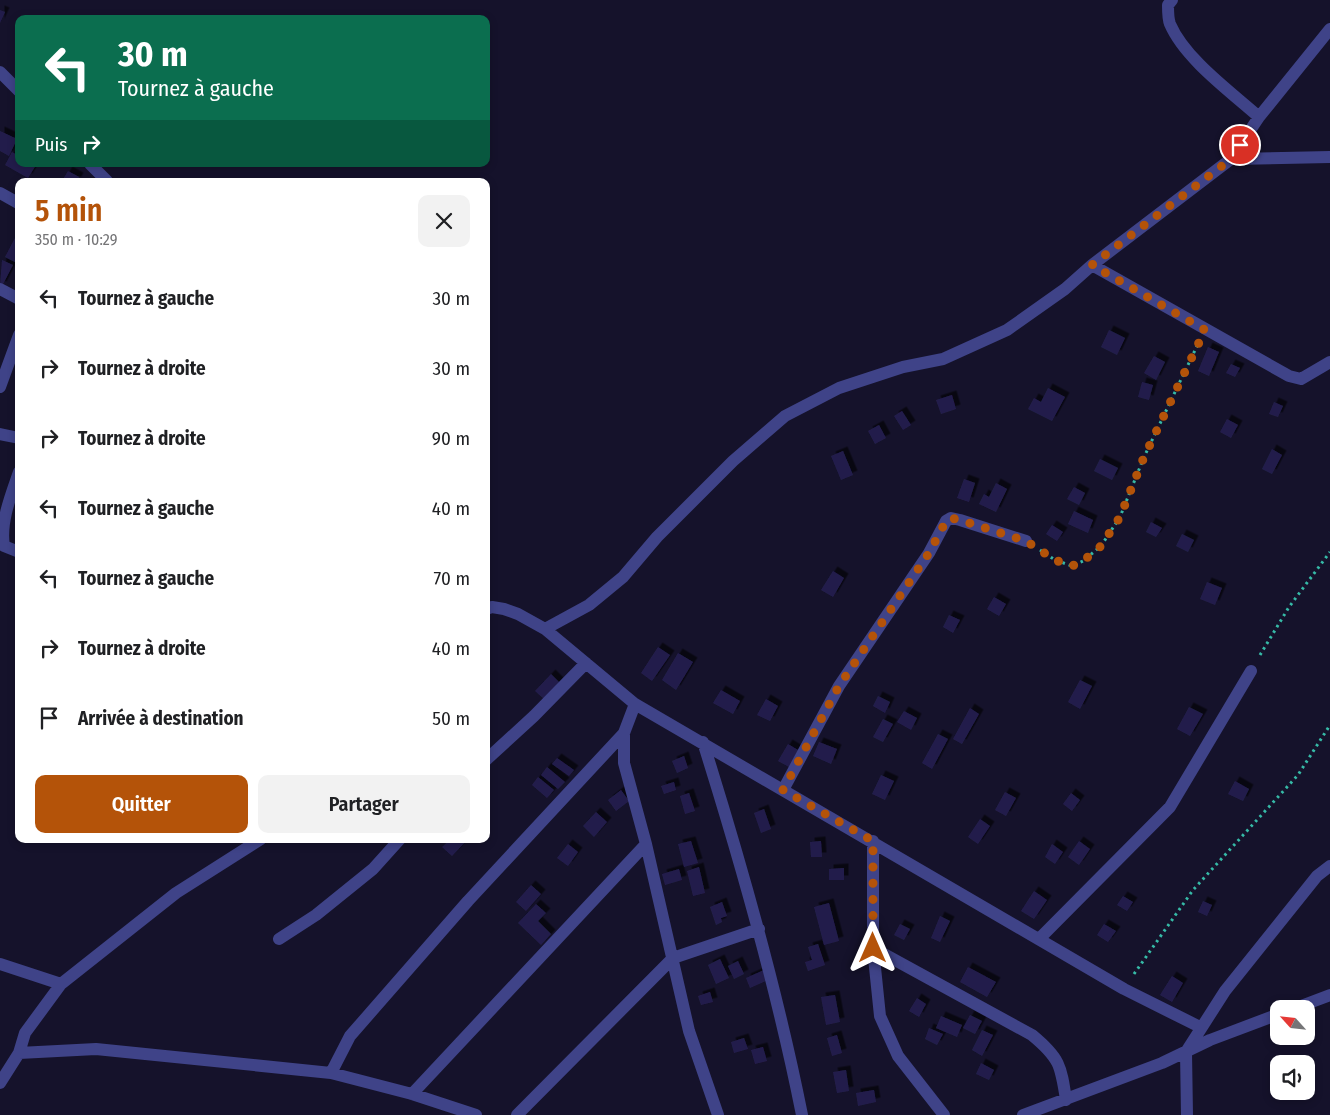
<!DOCTYPE html>
<html lang="fr">
<head>
<meta charset="utf-8">
<style>
	:root { --surface:#fff; --page:#f2f2f2; --text:#202124; --muted:#757577; --accent:#b45309 }
	body { margin:0; font-family:"Fira Sans Condensed",sans-serif; background:var(--page); color:var(--text); height:100vh; display:flex; flex-direction:column; font-size:19px; white-space:nowrap }
	* { box-sizing:border-box; margin:0 }
	p { font-size:16px; color:var(--muted) }
	.icon { flex:none; width:28px; height:28px; fill:none; stroke:currentColor; stroke-width:2; stroke-linecap:round; stroke-linejoin:round }
	.map { position:relative; flex:1; overflow:hidden }
	.sheet { position:absolute; left:15px; top:178px; width:475px; height:665px; display:flex; flex-direction:column; background:var(--surface); border-radius:10px; box-shadow:0 2px 8px #0003 }
	.sheet>* { flex:none }
	.guide { position:absolute; left:15px; top:15px; width:475px; height:152px; border-radius:10px; box-shadow:0 2px 8px #0003; background:#0b6e4f; color:#fff; overflow:hidden }
	.needle { width:32px; rotate:297deg }
	.tools { position:absolute; left:1270px; top:1000px; display:grid; gap:10px }
	.tools a { display:grid; place-items:center; width:45px; height:45px; border-radius:10px; background:var(--surface); box-shadow:0 2px 8px #0003; font-size:25px }
	.pin { position:absolute; display:grid; place-items:center; width:42px; height:42px; color:#fff; margin:-21px; border:2px solid #fff; border-radius:50%; box-shadow:0 1px 5px #0007 }
	.me { position:absolute; width:55px; margin:-28px; rotate:0deg; stroke-linejoin:round; filter:drop-shadow(0 0 4px #0008) }
	.turn { display:flex; align-items:center; gap:18px; height:105px; padding:0 20px; font-size:22px }
	.turn .icon { width:65px; height:65px; stroke-width:2.5 }
	.turn b { display:block; font-size:35px; line-height:42px }
	.then { display:flex; align-items:center; height:48px; padding:0 20px; background:#0003; gap:10px; font-size:19px }
	.round { display:grid; place-items:center; flex:none; width:52px; height:52px; border-radius:10px; background:var(--page) }
	.headline { display:flex; align-items:center; justify-content:space-between; height:85px; padding:0 20px }
	h1 { font-size:30px; font-weight:600; line-height:38px; color:var(--accent) }
	.primary-button { display:flex; gap:10px; margin-top:auto; padding:10px 20px }
	.primary-button a { flex:1; height:58px; border-radius:10px; background:var(--accent); color:#fff; font-size:20px; font-weight:600; line-height:58px; text-align:center }
	.primary-button a+a { background:var(--page); color:var(--text) }
	ul { padding:0; list-style:none }
	li { display:flex; align-items:center; gap:15px; height:70px; padding:0 20px }
	li div { flex:1 }
	li b { display:block; font-size:19px }
	li em { font-style:normal }
	.map>svg:first-child { display:block }
</style>
</head>
<body>
<div class="map">
<svg width="1330" height="1115" viewBox="0 0 1330 1115">
	<defs>
		<filter id="shadow"><feDropShadow dx="4.5" dy="-4.5" stdDeviation="0" flood-color="#0009"/></filter>
	</defs>
	<rect width="100%" height="100%" fill="#15122b"/>
	<path fill="#241f4c" filter="url(#shadow)" d="M0,10L5,12L0,23Z
		M0,131L17,139L9,156L0,151Z
		M12,152L19,156V164L36,165L28,178L5,165Z
		M68,171L79,177L77,181H62Z
		M17,234L19,235V264L5,257Z
		M2,260L13,265L2,286L0,285Z
		M1109,330L1125,338L1117,355L1101,347Z
		M1208,347L1219,352L1209,376L1198,371Z
		M1154,356L1165,362L1156,380L1144,373Z
		M1231,364L1240,368L1235,377L1226,373Z
		M1142,382L1153,385L1149,400L1138,397Z
		M1048,388L1065,397L1052,421L1028,409L1034,398L1041,402Z
		M952,395L956,409L941,414L936,400Z
		M1274,402L1283,406L1278,417L1269,414Z
		M902,411L911,425L903,430L894,416Z
		M1227,419L1238,425L1231,438L1220,432Z
		M879,425L886,438L875,444L868,431Z
		M1272,449L1282,455L1272,474L1262,469Z
		M843,451L853,475L841,480L831,456Z
		M1100,459L1118,468L1112,480L1094,471Z
		M964,479L975,483L969,502L957,498Z
		M996,483L1007,489L996,512L979,504L984,494L989,497Z
		M1074,487L1085,493L1079,505L1067,499Z
		M1074,511L1093,520L1088,533L1068,524Z
		M1151,522L1162,528L1156,537L1146,532Z
		M1052,525L1063,532L1057,541L1046,534Z
		M1182,534L1194,540L1188,552L1176,546Z
		M833,571L844,578L833,597L821,590Z
		M1207,582L1222,588L1215,605L1200,599Z
		M994,597L1006,604L999,616L987,609Z
		M949,615L960,620L953,633L943,627Z
		M658,647L670,655L652,681L641,673Z
		M678,653L693,662L676,690L662,680Z
		M551,674L559,682L544,699L535,691Z
		M1080,680L1092,686L1080,709L1068,702Z
		M721,690L740,701L733,714L713,703Z
		M878,696L890,702L885,713L873,706Z
		M766,699L778,706L770,721L757,715Z
		M1189,707L1203,714L1190,736L1177,729Z
		M970,708L979,714L962,744L953,739Z
		M904,711L917,718L911,730L897,722Z
		M883,719L893,724L883,742L873,737Z
		M938,734L948,739L932,769L922,763Z
		M819,742L837,749L831,764L813,756Z
		M788,744L798,750L789,767L778,761Z
		M684,756L688,768L677,773L672,761Z
		M557,758L574,770L569,776L552,764Z
		M547,767L565,782L558,789L541,775Z
		M881,775L894,781L885,800L872,794Z
		M538,777L554,790L547,798L532,785Z
		M1235,781L1249,789L1243,801L1228,794Z
		M674,782L676,790L664,794L661,786Z
		M621,790L629,801L616,811L608,800Z
		M1005,792L1016,798L1006,816L995,810Z
		M689,793L695,811L685,814L680,796Z
		M1071,793L1080,800L1072,811L1063,804Z
		M764,809L771,829L761,833L754,813Z
		M596,812L607,822L594,837L583,826Z
		M980,819L990,826L978,844L968,837Z
		M451,839H468L452,856L442,847Z
		M691,841L698,863L684,867L678,844Z
		M821,841L822,857H811L810,842Z
		M1079,841L1090,849L1079,865L1068,857Z
		M568,844L578,852L568,866L557,858Z
		M1052,844L1063,852L1055,864L1045,857Z
		M699,867L705,893L693,896L687,871Z
		M844,868V880H829V869Z
		M679,869L682,880L665,885L662,874Z
		M531,885L541,894L526,911L516,902Z
		M1034,891L1047,900L1034,919L1021,911Z
		M1123,896L1133,902L1127,911L1117,905Z
		M1203,901L1212,905L1207,916L1198,912Z
		M722,902L727,916L721,918L722,922L716,925L710,907Z
		M829,903L839,941L824,945L814,907Z
		M536,904L546,913L538,921L551,934L541,945L518,923Z
		M940,916L950,921L940,942L931,938Z
		M900,924L910,929L904,940L894,935Z
		M1104,924L1116,931L1108,942L1097,935Z
		M818,944L825,965L808,971L805,962L812,960L808,947Z
		M720,959L729,978L716,984L708,965Z
		M738,961L744,974L734,979L728,966Z
		M968,967L996,982L987,997L960,982Z
		M764,970L768,980L750,988L746,978Z
		M1172,976L1183,983L1172,1002L1160,995Z
		M710,992L713,1002L701,1005L698,996Z
		M835,995L840,1022L826,1025L821,997Z
		M917,998L926,1004L919,1017L909,1011Z
		M970,1015L982,1021L975,1034L963,1028Z
		M941,1016L962,1025L957,1037L936,1028Z
		M929,1028L943,1034L937,1045L925,1039Z
		M982,1030L993,1035L982,1056L972,1050Z
		M837,1035L842,1053L832,1056L827,1038Z
		M744,1038L748,1049L734,1053L731,1042Z
		M763,1047L767,1061L755,1064L751,1050Z
		M981,1063L994,1070L989,1080L976,1074Z
		M846,1070L849,1091L837,1093L833,1072Z
		M874,1090L876,1102L858,1106L856,1093Z"/>
	<g fill="none" stroke-linecap="round" stroke-linejoin="round">
		<path stroke="#36baa7" stroke-width="3" stroke-dasharray="2.5 4" stroke-linecap="butt" d="M1040,550L1055,560L1072,566L1083,561L1101,546L1120,517L1144,457L1197,346
			M1260,655L1289,607L1330,552
			M1134,974L1193,890L1298,775L1330,725"/>
		<path stroke="#3f4388" stroke-width="12" d="M1172,0L1168,5C1168,11 1168,19 1170,24C1185,59 1231,92 1259,117
			M0,72L19,91
			M1231,159L1330,157
			M90,164L107,181
			M0,193L18,203
			M1092,265L1289,376L1301,379L1330,362
			M0,289L19,299
			M0,387L19,335
			M0,434L19,438
			M19,472C11,495 0,522 4,546L19,552
			M486,609L492,607L504,609L518,614L545,629L635,704L1124,989L1200,1027
			M545,629L589,605L623,577L657,537L733,461L785,416L839,388L903,367L943,359L1007,330L1065,289L1092,265L1231,159L1259,117L1330,29
			M635,704L624,733V763L646,844L689,1031L718,1115
			M703,742C742,866 777,989 802,1115
			M486,760L534,716L586,663
			M783,790L839,686L929,553L946,521L951,518L960,520L1026,541
			M873,841V948L880,1016L898,1056L944,1115
			M279,939L316,915L373,869L400,839
			M1039,939L1170,807L1251,671
			M873,948L1032,1035C1060,1058 1061,1066 1066,1100
			M0,964L61,984
			M1293,1009L1330,995
			M19,1053L96,1049L331,1073L412,1094L476,1115
			M331,1073L350,1036L468,901L624,733
			M0,1083L19,1053L25,1033L61,984L176,893L261,839
			M412,1094L646,844
			M517,1115L673,958L759,929
			M1023,1115L1162,1063L1210,1040L1279,1014
			M1187,1115L1186,1052L1225,991L1317,876L1330,866"/>
	</g>
	<g fill="none" stroke-linecap="round" stroke-linejoin="round">
		<path stroke="#b45309" stroke-width="9" stroke-dasharray="0 16.2" d="M873,948V841L783,790L839,686L929,553L946,521L951,518L960,520L1026,541L1055,560L1072,566L1083,561L1101,546L1120,517L1144,457L1205,330L1092,265L1231,159L1240,145"/>
	</g>
</svg>
<div class="tools">
<a><svg class="needle" viewBox="-14 -14 28 28"><path d="M0-13l5 13h-10z" fill="#e53935"/><path d="M0 13l5-13h-10z" fill="#757577"/></svg></a>
<a><svg class="icon" aria-label="sound" viewBox="0 0 24 24"><path d="M4 9h4l5-4v14l-5-4H4zM17 9q2 3 0 6"/></svg></a>
</div>
<div class="pin" style="left:1240px;top:145px;background:#d93025"><svg class="icon" aria-label="arrive" viewBox="0 0 24 24"><path d="M6 21V4h12l-3 4 3 4H6"/></svg></div>
<svg class="me" style="left:873px;top:948px" viewBox="-20 -20 40 40"><path d="M0-17L14 15 0 8-14 15z" fill="#b45309" stroke="#fff" stroke-width="4"/></svg>
<div class="guide">
<div class="turn"><svg class="icon" aria-label="left" viewBox="0 0 24 24"><path d="M17 20v-9H6M10 6l-5 5 5 5"/></svg><div><b>30 m</b>Tournez à gauche</div></div>
<div class="then">Puis<svg class="icon" aria-label="right" viewBox="0 0 24 24"><path d="M7 20v-9h11M14 6l5 5-5 5"/></svg></div>
</div>
<section class="sheet">
<div class="headline"><div><h1>5 min</h1><p>350 m · 10:29</p></div><a class="round"><svg class="icon" aria-label="close" viewBox="0 0 24 24"><path d="M6 6l12 12M18 6L6 18"/></svg></a></div>
<ul>
<li><svg class="icon" aria-label="left" viewBox="0 0 24 24"><path d="M17 20v-9H6M10 6l-5 5 5 5"/></svg><div><b>Tournez à gauche</b></div><em>30 m</em></li>
<li><svg class="icon" aria-label="right" viewBox="0 0 24 24"><path d="M7 20v-9h11M14 6l5 5-5 5"/></svg><div><b>Tournez à droite</b></div><em>30 m</em></li>
<li><svg class="icon" aria-label="right" viewBox="0 0 24 24"><path d="M7 20v-9h11M14 6l5 5-5 5"/></svg><div><b>Tournez à droite</b></div><em>90 m</em></li>
<li><svg class="icon" aria-label="left" viewBox="0 0 24 24"><path d="M17 20v-9H6M10 6l-5 5 5 5"/></svg><div><b>Tournez à gauche</b></div><em>40 m</em></li>
<li><svg class="icon" aria-label="left" viewBox="0 0 24 24"><path d="M17 20v-9H6M10 6l-5 5 5 5"/></svg><div><b>Tournez à gauche</b></div><em>70 m</em></li>
<li><svg class="icon" aria-label="right" viewBox="0 0 24 24"><path d="M7 20v-9h11M14 6l5 5-5 5"/></svg><div><b>Tournez à droite</b></div><em>40 m</em></li>
<li><svg class="icon" aria-label="arrive" viewBox="0 0 24 24"><path d="M6 21V4h12l-3 4 3 4H6"/></svg><div><b>Arrivée à destination</b></div><em>50 m</em></li>
</ul>
<div class="primary-button"><a>Quitter</a><a>Partager</a></div>
</section>
</div>
</body>
</html>
